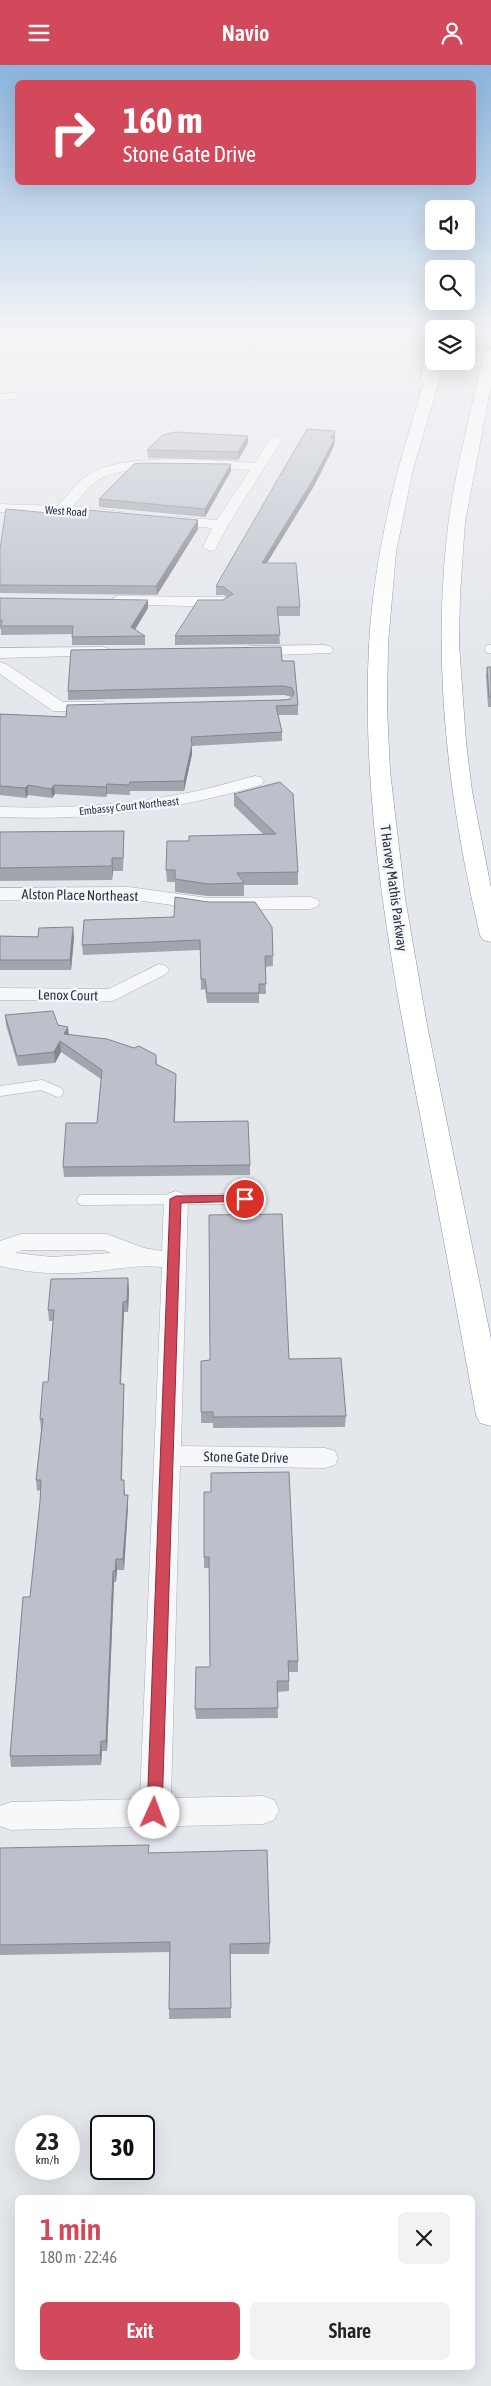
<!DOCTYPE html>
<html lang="en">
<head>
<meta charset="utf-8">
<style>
	:root { --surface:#fff; --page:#f2f2f2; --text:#222; --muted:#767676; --accent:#d1495b }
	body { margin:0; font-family:"Asap Condensed",sans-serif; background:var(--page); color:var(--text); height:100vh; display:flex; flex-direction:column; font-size:19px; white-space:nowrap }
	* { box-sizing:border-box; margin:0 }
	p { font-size:16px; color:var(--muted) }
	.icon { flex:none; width:28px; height:28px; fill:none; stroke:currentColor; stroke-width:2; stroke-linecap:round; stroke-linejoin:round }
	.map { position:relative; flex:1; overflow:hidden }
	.side { position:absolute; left:15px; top:2130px; width:460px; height:175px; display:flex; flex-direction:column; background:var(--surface); border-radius:8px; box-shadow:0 5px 20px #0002 }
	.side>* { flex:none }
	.guide { position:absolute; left:15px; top:15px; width:461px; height:105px; border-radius:8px; box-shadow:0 5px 20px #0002; background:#d1495b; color:#fff; overflow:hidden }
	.tools { position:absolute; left:425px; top:135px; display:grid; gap:10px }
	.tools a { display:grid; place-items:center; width:50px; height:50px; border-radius:8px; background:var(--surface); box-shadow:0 5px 20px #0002; font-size:25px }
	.speed { position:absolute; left:15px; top:2050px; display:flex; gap:10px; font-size:25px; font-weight:700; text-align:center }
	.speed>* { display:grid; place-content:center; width:65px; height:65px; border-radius:50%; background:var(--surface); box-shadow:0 5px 20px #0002; line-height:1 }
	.speed small { font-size:12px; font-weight:400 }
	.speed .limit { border:2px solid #111; border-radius:8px; background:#fff; color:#111 }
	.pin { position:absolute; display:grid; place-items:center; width:42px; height:42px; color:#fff; margin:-21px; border:2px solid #fff; border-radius:50%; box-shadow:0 1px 5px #0007 }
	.me { position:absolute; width:55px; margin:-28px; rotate:2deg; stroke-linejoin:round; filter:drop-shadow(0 0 4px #0008) }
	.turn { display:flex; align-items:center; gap:18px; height:105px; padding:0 25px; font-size:22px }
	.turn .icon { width:65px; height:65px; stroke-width:2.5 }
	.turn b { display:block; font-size:35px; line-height:42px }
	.round { display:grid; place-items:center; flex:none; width:52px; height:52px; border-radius:8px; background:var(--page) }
	.summary { display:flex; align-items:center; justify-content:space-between; height:85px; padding:0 25px }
	h1 { font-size:30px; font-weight:600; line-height:38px; color:var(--accent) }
	.button { display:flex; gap:10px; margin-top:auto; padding:10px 25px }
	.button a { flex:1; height:58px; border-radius:8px; background:var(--accent); color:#fff; font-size:20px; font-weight:600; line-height:58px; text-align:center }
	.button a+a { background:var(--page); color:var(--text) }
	header { display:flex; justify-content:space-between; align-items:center; height:65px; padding:0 25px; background:var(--accent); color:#fff; font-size:22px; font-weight:600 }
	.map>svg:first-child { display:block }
</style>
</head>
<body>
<header><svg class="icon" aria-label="menu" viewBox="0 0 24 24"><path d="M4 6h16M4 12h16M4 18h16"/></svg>Navio<svg class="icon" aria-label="person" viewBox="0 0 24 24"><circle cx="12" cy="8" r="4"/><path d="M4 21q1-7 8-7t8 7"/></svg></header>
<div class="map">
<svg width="491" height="2321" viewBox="0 0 491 2321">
	<rect width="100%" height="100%" fill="#e4e7ec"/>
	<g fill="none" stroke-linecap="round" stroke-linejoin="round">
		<defs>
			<path id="lane-far2" d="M0,332L14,331"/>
			<path id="lane-far1" d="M489,584H491"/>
			<path id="lane" d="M0,1026L42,1020L58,1027
				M82,1135L245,1134"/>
			<path id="street" d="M276,371L282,375L228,460L215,485L210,486L203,482L212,463L166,459L159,455L166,451L217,455L250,405C210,403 135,396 100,414C89,420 81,432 73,441L123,447L125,450L118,454L67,449L0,447V439L58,441C68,430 76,418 88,410C123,387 212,395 255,398L271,372Z
				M117,531L223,532L231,537L223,542L112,539L109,536Z
				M325,580L331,582L333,585L331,588L249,591L241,586L249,581Z
				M103,582L109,584L111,587L109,590L0,593V583Z
				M0,597L6,599L63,637H104L106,641L104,645L98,646H53L0,609Z
				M255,711L261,712L264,716L261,720C175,745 90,756 0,752V742C65,744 128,740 192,727C213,723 234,716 255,711Z
				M129,822L208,833L310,832L317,834L320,838L317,842L310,844L208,845L129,834L0,835V823Z
				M159,899L166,901L169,905L166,909L113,936L0,935V923L109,924Z
				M176,1126L184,1129L188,1134L181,1381L325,1383L335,1386L338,1393L335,1400L325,1403L180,1401L171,1733L263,1731L274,1735L279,1745L274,1755L263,1759L11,1765L0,1761V1741L11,1737L140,1734L162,1202C136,1199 114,1205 89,1207C59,1210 29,1208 0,1201V1176L21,1169H107L144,1183L162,1186L164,1134L168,1129ZM23,1185H104L111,1188L52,1192L15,1188Z"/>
			<path id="highway" d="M426,267H434V296H445L413,404L396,487L388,579L387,643L390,706L405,833L427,960L491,1274V1361L480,1358L476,1350C458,1252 440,1153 421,1055C391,899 361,740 369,580C374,490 396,404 424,318L421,315Z
				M491,284V321L465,457L460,530L459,579L466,677L472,726L491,823V877L483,875L480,870C450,742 433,612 446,480C452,415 470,352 484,288Z"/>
		</defs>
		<use href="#lane-far2" stroke="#a9aeb7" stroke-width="7"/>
		<use href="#lane-far1" stroke="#a9aeb7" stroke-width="9"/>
		<use href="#lane" stroke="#a9aeb7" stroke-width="11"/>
		<use href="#street" stroke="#a9aeb7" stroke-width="1"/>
		<use href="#highway" stroke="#8b94a3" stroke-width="1"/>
		<use href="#lane-far2" stroke="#f7f8fa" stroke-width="6"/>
		<use href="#lane-far1" stroke="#f7f8fa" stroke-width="8"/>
		<use href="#lane" stroke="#f7f8fa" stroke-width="10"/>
		<use href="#street" fill="#f7f8fa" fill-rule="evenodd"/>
		<use href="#highway" fill="#fff" fill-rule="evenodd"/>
	</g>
	<path fill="#a1a5ae" d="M335,366L334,381L314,421L267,498L300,542V551H278L280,579L175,580V571L227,533L224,530H216V521Z
		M248,371V378L238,395L148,393L147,385Z
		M231,399V406L205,452L99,442V434Z
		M82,451L198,455V464L157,530L0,528V484Z
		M0,533L148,535V543L135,565L145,571V580H72V569L1,570V564H0Z
		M282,596L298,640V650H278L282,667V676L192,681V689L184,726H130V730L107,729L106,732L55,729L52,733L28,730L26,733L0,730V649L66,652L290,634L292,632L284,630L68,635V626Z
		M487,602H491V642H488L486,611Z
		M280,717L298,807V820H244V831H208L175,827V817H167L166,805L189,776L263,769L234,741V729Z
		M124,766V779L123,806H113L112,815L0,816V767Z
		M208,837L272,862L273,901L265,902L266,929H259V938H207L205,924L201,925L200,885L83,890L82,880L174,852Z
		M0,871L74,872L71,905H0Z
		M5,950L58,960L69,969L134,983L156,990L157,1000L176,1019L175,1057L250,1100V1110L64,1112L63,1102L97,1058L101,1014L61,987L55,998L18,1001L6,960Z
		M129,1224L128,1247H124L121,1319H124V1329L122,1415L125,1426V1430H128V1441L124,1505H117L116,1517H114L107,1686H102L101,1700L11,1702L10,1691L30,1532L40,1437V1425L37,1426L36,1415L41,1365L40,1354L48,1317L53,1256H49L48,1245Z
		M289,1294L346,1351L345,1362L213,1363V1358H201V1296Z
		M204,1427L298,1596V1607H289V1626L277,1627L278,1653L196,1654L195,1644L210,1602L209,1503H204Z
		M0,1783L149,1788L270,1878L269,1889H230L231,1953L169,1954V1887L0,1890Z"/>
	<path fill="#83868d" d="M335,366L334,381L314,421L262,506V498Z
		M248,371V378L238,395V387Z
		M231,399V406L205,452V444Z
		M198,455V464L157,530L156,521Z
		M148,535V543L131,571V562Z
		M192,680V689L184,726V716Z
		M107,719V729L106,732V722Z
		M28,720V730L26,733L25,723Z
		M54,720L55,729L52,733L51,724Z
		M112,793L113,806L112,815Z
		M73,862L74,872L71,905L70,895Z
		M68,962L69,972L64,969Z
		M60,976L61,987L55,998L54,987Z
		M176,1009V1019L174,1067V1057Z
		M128,1213L129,1224L128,1247L127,1236Z
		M123,1237L124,1247L120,1329V1319Z
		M124,1319V1329L121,1426V1415Z
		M128,1430V1441L124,1505L123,1494Z
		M116,1494L117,1505L116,1517L115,1506Z
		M113,1506L114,1517L107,1686L106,1676Z
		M101,1676L102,1686L101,1700L100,1690Z"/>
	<path fill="#bbc0ca" stroke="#83868d" d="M307,364L335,366L331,373H335L314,413L262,498H296L300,542H277L280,570L175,571L198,535H223L233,529L224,522L216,521Z
		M175,367L248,371L238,387L147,385L163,370Z
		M142,398L231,399L205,444L99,434L134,399Z
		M6,444L82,451L88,445L198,455L156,521L0,520V484Z
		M0,533L148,535L131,562L145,571L72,572L73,561H1L2,555H0Z
		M281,582L282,596H294L298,640L276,641L282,667L191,672L192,680L184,716L130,717L129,720L107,719L106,722L54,720L51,724L28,720L25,723L0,721V649L66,652L67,640L284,635L290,634L294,629L292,623L284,621L68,626L71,585Z
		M487,602H491V632H489Z
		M280,717L293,729L298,807L237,808L244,818L208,819L175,814V805H166L167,776H189V771L276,769L234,729Z
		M124,766L123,793H112V801L0,803V767Z
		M175,832L208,837H255L272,862L273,891H265L266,919H259V928H207L205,914H201L200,875L82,880L84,855L174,852Z
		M73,862L70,895H0V871L38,872L39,863Z
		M53,946L58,960L68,962L64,969L107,974L134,983L139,981L156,990V999L176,1009L174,1057L248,1056L250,1100L63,1102L66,1058H97L102,1005L60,976L54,987L17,991L5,950Z
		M282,1149L289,1294L341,1293L346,1351L213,1352V1347H201V1296L210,1295L209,1150Z
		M128,1213L127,1236L123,1237L120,1319H124L121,1415H124V1430H128L123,1494H116L115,1506H113L106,1676H101L100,1690L10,1691L23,1532H30L40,1437L41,1415H36L43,1354H40L43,1317H48L54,1245H48L51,1214Z
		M289,1407L298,1596H288L289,1616H277L278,1643L195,1644L196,1602H210L209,1492H204V1427H211V1408Z
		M149,1780L148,1788L267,1785L270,1878L230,1879L231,1943L169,1944L170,1877L0,1880V1783Z"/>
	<linearGradient id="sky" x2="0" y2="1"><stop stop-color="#8bb4dd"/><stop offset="0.45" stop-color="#f3f4f6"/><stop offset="1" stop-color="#f3f4f6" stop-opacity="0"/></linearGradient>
	<rect width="491" height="592" fill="url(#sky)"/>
	<path fill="#d1495b" stroke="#882f3b" d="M245,1130L249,1131V1136L181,1138L162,1748L160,1752L154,1754L149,1752L147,1748L170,1134L176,1131Z"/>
	<g text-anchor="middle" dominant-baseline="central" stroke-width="5" stroke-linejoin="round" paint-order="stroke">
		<g font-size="11" fill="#2b3445" stroke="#f4f6f9">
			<text transform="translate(66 446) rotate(4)">West Road</text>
			<text transform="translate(129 741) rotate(-6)">Embassy Court Northeast</text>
		</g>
		<g font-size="14" fill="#2b3445" stroke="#f4f6f9">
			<text transform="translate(394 823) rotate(82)">T Harvey Mathis Parkway</text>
			<text transform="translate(80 830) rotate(1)">Alston Place Northeast</text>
			<text transform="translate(68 930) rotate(1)">Lenox Court</text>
			<text transform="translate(246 1392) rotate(1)">Stone Gate Drive</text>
		</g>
	</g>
</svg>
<div class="tools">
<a><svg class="icon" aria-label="sound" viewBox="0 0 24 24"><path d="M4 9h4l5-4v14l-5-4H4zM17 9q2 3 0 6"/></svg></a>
<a><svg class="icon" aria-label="search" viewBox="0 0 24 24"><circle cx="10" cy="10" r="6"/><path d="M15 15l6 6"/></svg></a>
<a><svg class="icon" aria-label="layers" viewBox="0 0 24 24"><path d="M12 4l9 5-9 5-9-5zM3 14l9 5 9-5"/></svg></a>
</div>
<div class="speed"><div>23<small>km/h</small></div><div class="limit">30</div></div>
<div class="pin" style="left:245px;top:1134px;background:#d93025"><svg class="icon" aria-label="arrive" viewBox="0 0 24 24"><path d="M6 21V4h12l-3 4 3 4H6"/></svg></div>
<svg class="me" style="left:154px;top:1748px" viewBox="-20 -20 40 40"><circle r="19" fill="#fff"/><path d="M0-13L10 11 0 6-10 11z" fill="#d1495b"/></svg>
<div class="guide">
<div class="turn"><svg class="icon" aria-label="right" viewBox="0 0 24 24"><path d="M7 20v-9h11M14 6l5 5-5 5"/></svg><div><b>160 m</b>Stone Gate Drive</div></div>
</div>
<section class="side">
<div class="summary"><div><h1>1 min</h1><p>180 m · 22:46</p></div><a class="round"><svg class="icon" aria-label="close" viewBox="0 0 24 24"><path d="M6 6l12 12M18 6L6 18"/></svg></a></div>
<div class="button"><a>Exit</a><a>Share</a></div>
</section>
</div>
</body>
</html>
